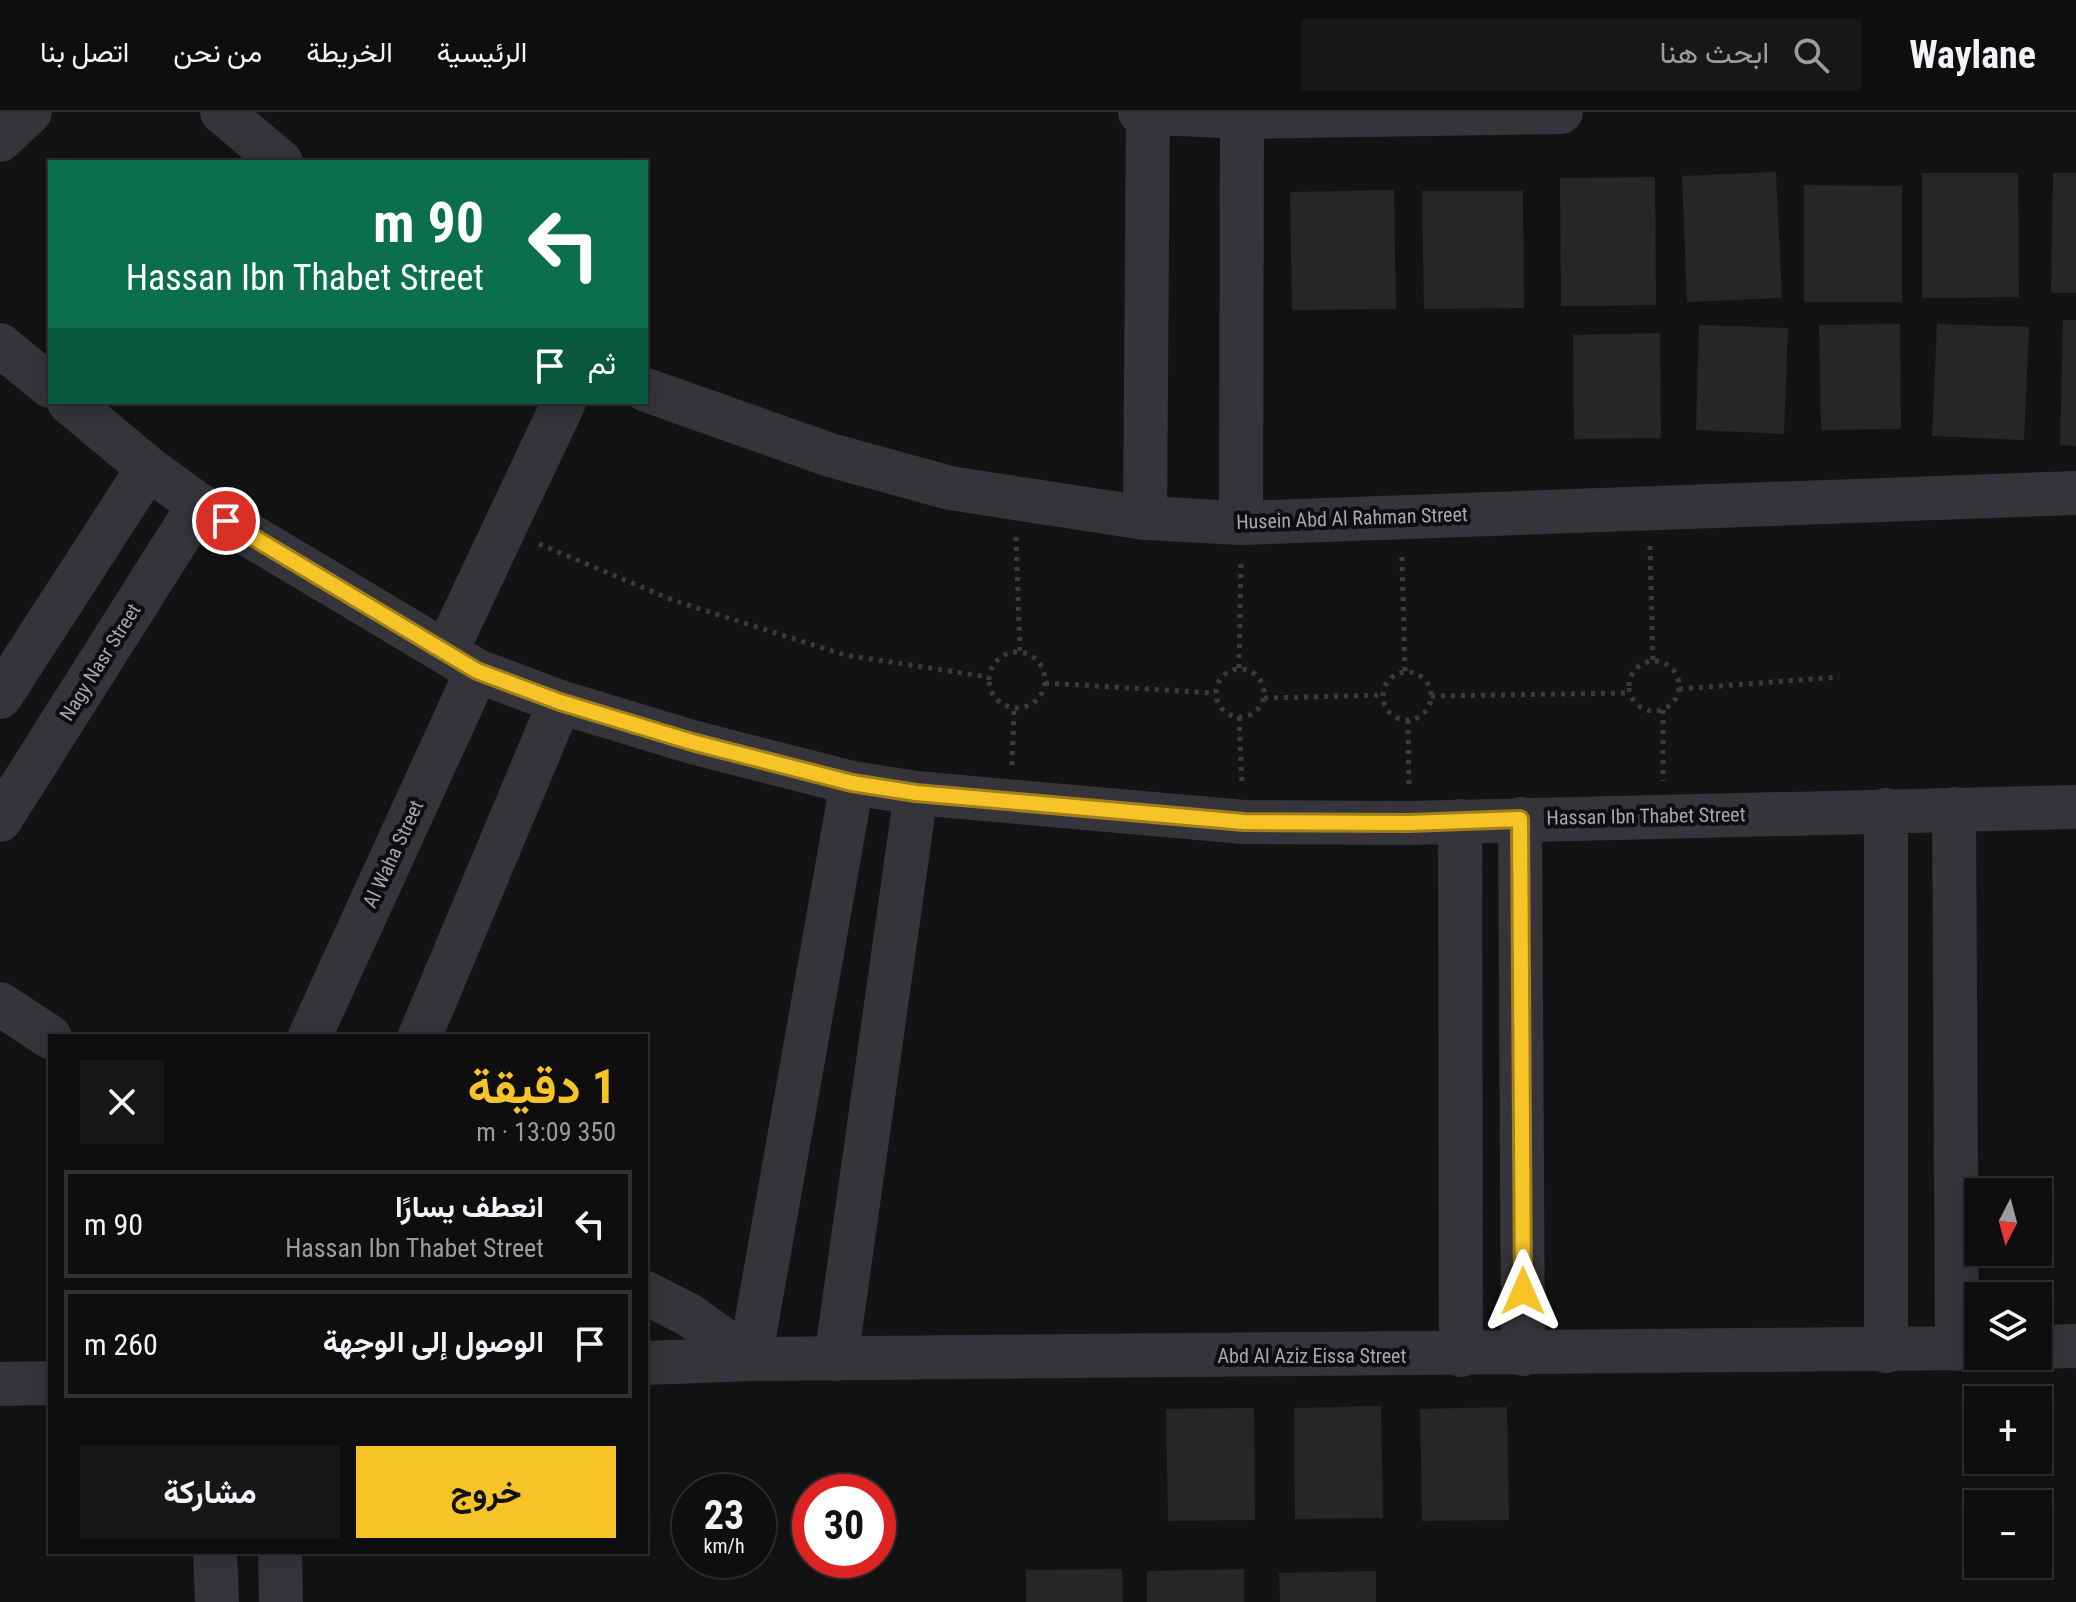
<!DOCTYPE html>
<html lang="ar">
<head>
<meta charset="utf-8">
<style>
	:root { --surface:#0e0e0f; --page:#171718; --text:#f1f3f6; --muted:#9b9c9e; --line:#2e2e2f; --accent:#f7c428 }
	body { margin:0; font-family:"Roboto Condensed",Vazirmatn,sans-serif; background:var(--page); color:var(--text); direction:rtl; height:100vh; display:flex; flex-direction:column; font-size:30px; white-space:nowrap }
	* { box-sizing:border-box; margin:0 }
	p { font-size:26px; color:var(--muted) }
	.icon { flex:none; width:44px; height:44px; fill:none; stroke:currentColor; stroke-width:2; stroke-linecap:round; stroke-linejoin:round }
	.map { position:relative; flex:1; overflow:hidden; direction:ltr }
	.panel { position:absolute; left:48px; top:922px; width:600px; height:520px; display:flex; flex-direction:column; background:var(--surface); border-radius:0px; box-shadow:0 4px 20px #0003,0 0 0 2px var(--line); direction:rtl }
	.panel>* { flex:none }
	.banner { position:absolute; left:48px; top:48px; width:600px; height:244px; border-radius:0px; box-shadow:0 4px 20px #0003,0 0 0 2px var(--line); direction:rtl; background:#0b6e4f; color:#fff; overflow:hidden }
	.needle { width:52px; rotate:186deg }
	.tools { position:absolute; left:1964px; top:1066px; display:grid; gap:16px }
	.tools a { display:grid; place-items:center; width:88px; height:88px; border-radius:0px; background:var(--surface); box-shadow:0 4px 20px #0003,0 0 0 2px var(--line); font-size:40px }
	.speed { position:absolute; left:672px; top:1362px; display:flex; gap:16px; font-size:40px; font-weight:700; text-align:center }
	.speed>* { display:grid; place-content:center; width:104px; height:104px; border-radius:50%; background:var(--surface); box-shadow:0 4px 20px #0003,0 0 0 2px var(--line); line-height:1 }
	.speed small { font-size:20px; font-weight:400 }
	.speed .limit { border:12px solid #d22; background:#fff; color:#111 }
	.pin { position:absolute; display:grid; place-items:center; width:68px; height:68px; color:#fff; margin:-34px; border:4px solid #fff; border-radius:50%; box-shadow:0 2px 8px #0007 }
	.me { position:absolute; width:88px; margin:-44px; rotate:0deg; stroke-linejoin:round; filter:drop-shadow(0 0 6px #0008) }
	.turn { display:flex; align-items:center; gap:28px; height:168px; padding:0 32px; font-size:36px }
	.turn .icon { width:104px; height:104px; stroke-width:2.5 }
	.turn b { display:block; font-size:56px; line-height:68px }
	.then { display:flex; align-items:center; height:76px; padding:0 32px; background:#0003; gap:16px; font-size:30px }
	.round { display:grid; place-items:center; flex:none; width:84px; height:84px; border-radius:0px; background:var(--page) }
	.overview { display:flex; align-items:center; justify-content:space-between; height:136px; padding:0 32px }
	h1 { font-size:48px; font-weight:700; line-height:60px; color:var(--accent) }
	.primary-button { display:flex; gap:16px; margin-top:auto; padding:16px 32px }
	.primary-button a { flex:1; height:92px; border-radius:0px; background:var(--accent); color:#111; font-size:32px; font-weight:700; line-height:92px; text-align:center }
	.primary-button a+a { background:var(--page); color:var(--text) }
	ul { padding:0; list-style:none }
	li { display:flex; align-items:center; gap:24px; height:108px; margin:0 16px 12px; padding:0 16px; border:4px solid var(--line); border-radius:0px }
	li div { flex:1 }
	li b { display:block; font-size:30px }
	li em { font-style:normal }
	header { display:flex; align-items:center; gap:48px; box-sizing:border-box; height:112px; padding:0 40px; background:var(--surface); border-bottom:2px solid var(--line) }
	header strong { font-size:38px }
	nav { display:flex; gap:44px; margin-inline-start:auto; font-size:28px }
	.search { width:560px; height:72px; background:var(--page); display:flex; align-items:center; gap:20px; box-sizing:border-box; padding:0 28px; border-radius:0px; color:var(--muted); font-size:30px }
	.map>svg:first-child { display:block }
</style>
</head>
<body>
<header>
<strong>Waylane</strong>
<div class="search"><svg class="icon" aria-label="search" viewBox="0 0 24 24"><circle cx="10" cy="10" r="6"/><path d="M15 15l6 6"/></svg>ابحث هنا</div>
<nav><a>الرئيسية</a><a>الخريطة</a><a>من نحن</a><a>اتصل بنا</a></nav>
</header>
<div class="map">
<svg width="2076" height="1490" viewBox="0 0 2076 1490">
	<rect width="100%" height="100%" fill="#131314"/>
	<path fill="#262628" d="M1776,60L1782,186L1687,190L1682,64Z
		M1922,61H2018L2019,185L1922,186Z
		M2053,61H2076V181H2051Z
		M1655,65L1656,193L1561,194L1560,66Z
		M1804,73L1902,74V190H1804Z
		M1394,78L1396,197L1292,198L1290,80Z
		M1422,79H1523L1524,196L1424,197Z
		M2063,208H2076V334L2060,333Z
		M1900,212L1901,317L1821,318L1819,213Z
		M1937,212L2029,215L2024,328L1932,324Z
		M1699,213L1788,216L1784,322L1696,318Z
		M1660,221L1661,326L1574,327L1573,223Z
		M1381,1294L1383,1406L1295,1407L1294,1296Z
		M1507,1295L1509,1408L1422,1409L1420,1297Z
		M1254,1296L1255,1408L1168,1409L1166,1297Z
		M1122,1457L1123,1490H1026V1458Z
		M1244,1457V1490H1147V1459Z
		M1376,1459V1490H1280L1279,1461Z"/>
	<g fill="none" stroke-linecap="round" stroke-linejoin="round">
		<path stroke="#3a3b41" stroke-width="5" stroke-dasharray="4 6" stroke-linecap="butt" d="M1016,425L1020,540
			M539,432L675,489L845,543L988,565
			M1650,434L1653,549
			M1402,445L1405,560
			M989 568a28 28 0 1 1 56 0a28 28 0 1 1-56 0Z
			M1629 574a25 25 0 1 1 50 0a25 25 0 1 1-50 0Z
			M1239,556L1241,449
			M1216 581a24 24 0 1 1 48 0a24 24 0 1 1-48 0Z
			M1383 584a24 24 0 1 1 48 0a24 24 0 1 1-48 0Z
			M1045,571L1215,581
			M1679,577L1839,565
			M1431,584L1629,581
			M1264,586L1383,583
			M1663,598V669
			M1239,605L1242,672
			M1408,608L1409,675
			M1012,653L1014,596"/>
		<path stroke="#34343a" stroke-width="44" d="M222,0L281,50
			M1140,0L1242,5L1561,0
			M0,28L30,0
			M0,233L50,274
			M646,278L830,343L950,376L1145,406L1241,411L2076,381
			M69,290L148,356L199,393L477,559L560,590L692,630L852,671L916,681L1244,710L1409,711L2076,695
			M1145,406L1148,0
			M1241,411L1242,0
			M446,540L564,290
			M0,585L148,356
			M1954,697L1957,1237
			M1520,707L1523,1242
			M0,708L199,393
			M1460,709L1461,1243
			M0,892L50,925
			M310,924L477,559
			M420,924L560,590
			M646,1181L689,1203L750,1247L852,671
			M2038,1235L2076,1234
			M1886,1239V698
			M836,1247L916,681
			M646,1251L750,1247L1978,1236
			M0,1272L50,1271
			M215,1440L217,1490
			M280,1440L281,1490"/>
	</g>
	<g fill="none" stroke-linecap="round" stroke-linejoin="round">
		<defs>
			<path id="route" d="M226,409L477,559L560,590L692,630L852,671L916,681L1244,710L1409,711L1520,707L1523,1179"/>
		</defs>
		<use href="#route" stroke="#a17f1a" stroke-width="20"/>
		<use href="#route" stroke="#f7c428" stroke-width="14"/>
	</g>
	<g text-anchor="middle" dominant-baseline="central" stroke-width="8" stroke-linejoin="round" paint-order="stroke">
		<g font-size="20" fill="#a4a8b5" stroke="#0e0e0f">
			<text transform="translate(1352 406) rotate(-2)">Husein Abd Al Rahman Street</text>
			<text transform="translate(100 550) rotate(-58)">Nagy Nasr Street</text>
			<text transform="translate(1646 704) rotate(-1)">Hassan Ibn Thabet Street</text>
			<text transform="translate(393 742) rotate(-65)">Al Waha Street</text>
			<text x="1312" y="1244">Abd Al Aziz Eissa Street</text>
		</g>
	</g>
</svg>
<div class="tools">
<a><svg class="needle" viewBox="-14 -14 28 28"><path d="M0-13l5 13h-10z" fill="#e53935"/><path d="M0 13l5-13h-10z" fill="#9b9c9e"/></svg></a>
<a><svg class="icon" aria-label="layers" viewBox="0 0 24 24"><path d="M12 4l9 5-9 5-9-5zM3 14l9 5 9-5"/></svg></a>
<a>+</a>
<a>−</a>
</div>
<div class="speed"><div>23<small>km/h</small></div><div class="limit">30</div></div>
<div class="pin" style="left:226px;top:409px;background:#d93025"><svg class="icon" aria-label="arrive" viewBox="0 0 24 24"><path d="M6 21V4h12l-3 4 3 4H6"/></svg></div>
<svg class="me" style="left:1523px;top:1179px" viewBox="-20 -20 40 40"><path d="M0-17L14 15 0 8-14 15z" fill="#f7c428" stroke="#fff" stroke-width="4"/></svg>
<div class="banner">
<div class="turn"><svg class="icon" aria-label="left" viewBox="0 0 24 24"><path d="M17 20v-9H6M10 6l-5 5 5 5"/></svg><div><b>90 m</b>Hassan Ibn Thabet Street</div></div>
<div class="then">ثم<svg class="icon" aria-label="arrive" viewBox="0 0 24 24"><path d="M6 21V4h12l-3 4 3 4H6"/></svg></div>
</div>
<section class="panel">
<div class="overview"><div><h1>1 دقيقة</h1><p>350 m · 13:09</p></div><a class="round"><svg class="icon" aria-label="close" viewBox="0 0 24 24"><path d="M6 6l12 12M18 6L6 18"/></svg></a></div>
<ul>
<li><svg class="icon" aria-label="left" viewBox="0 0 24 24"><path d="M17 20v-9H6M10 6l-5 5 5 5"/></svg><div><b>انعطف يسارًا</b><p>Hassan Ibn Thabet Street</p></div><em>90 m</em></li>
<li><svg class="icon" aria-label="arrive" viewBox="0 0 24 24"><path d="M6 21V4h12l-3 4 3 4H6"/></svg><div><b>الوصول إلى الوجهة</b></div><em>260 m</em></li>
</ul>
<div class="primary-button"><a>خروج</a><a>مشاركة</a></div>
</section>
</div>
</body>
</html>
